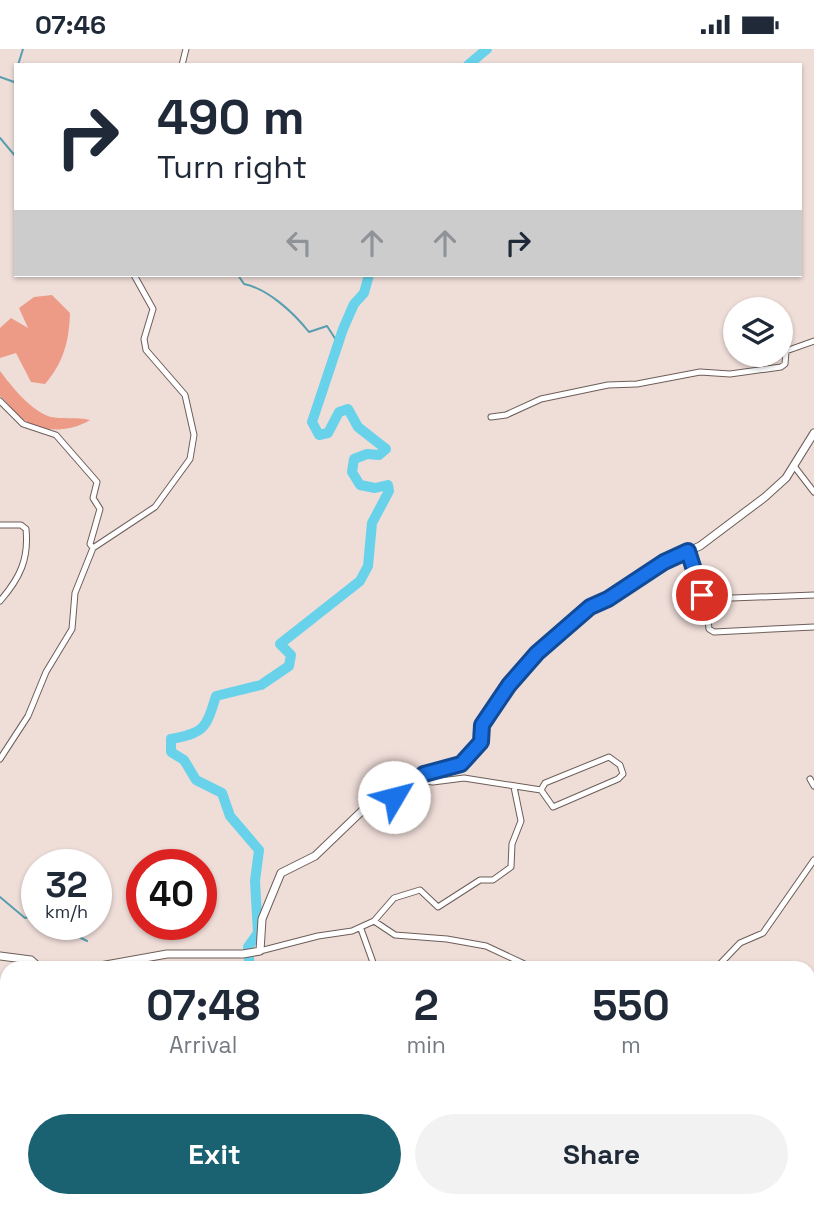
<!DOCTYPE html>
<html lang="en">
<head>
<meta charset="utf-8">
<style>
	:root { --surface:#fff; --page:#f2f2f3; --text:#1f2937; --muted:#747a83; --accent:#1a6271 }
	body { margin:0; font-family:"Space Grotesk",sans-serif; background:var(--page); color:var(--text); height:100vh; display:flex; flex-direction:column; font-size:26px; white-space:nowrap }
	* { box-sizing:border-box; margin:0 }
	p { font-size:23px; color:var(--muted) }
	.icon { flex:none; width:38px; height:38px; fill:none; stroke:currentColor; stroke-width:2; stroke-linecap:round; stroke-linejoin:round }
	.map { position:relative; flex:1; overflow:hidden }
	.side { position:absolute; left:0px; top:912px; width:816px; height:247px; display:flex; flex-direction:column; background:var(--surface); border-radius:21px 21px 0 0; box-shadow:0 2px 5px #0004 }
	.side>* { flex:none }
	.hud { position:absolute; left:14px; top:14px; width:788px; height:214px; border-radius:0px; box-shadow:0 2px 5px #0004; background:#fff; color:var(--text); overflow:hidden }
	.controls { position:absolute; left:723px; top:248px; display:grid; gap:14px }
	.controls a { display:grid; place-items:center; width:70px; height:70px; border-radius:50%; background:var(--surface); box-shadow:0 2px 5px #0004; font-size:35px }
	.speed { position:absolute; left:21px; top:800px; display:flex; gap:14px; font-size:35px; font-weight:700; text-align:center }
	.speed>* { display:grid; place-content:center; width:91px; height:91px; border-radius:50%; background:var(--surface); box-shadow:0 2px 5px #0004; line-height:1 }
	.speed small { font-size:18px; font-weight:400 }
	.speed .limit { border:10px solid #d22; background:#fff; color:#111 }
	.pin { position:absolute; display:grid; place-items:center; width:60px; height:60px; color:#fff; margin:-30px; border:4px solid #fff; border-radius:50%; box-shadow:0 2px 7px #0007 }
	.me { position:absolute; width:77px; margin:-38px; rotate:53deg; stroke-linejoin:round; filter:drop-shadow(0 0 5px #0008) }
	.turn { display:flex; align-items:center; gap:24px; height:147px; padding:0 28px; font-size:32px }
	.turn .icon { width:91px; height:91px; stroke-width:2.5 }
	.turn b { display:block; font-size:49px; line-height:60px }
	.lanes { display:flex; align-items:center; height:66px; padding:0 28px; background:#0003; justify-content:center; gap:35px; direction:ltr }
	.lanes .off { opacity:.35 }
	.eta { display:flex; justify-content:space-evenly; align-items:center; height:119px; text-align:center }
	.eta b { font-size:42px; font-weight:800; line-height:49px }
	.cta { display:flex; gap:14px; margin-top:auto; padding:14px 28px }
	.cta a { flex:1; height:80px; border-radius:42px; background:var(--accent); color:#fff; font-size:28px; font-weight:800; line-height:80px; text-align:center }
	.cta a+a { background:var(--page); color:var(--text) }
	.status { display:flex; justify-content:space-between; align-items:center; height:49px; padding:0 35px; background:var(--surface); direction:ltr }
	.status svg { height:19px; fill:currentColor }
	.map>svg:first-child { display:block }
</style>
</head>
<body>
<div class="status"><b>07:46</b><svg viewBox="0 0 49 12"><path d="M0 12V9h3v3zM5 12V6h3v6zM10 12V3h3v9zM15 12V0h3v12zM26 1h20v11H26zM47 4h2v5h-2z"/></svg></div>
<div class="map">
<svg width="814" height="1157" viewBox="0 0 814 1157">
	<rect width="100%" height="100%" fill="#efddd8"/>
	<path fill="#ed9b86" d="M52,246L70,264C69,292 64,313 45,335L31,333L16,304L0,309V279L11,269L28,279L19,259L34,248Z
		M0,322C12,338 31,362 51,368C60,370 77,368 90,371C69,384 40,384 20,368C12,362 8,353 0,347Z"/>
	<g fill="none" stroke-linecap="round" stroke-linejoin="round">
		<path stroke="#579fb0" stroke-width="2" d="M18,16L23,0
			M0,28L14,33L16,30
			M0,89L16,108
			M238,226L244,235C268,240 293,263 309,283L327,277L338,294
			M0,848L25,869L37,866
			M54,875L87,892"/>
		<path stroke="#68d2eb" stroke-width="10" d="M468,16L487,0
			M250,919L248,898L258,884L255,832L259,801L230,767L222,744L196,731L184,711L171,703V690C205,684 206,679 216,647L261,636L289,617L291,606L280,595L360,532L368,517L372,474L389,442L388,436L375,439L360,436L352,423L354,410L367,405L379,406L386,400L358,378L348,360L339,363L328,384L319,386L312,373L343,280L354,255L364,244L369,226
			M349,1152L354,1157"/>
		<defs>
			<path id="minor" d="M182,16L186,0
				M0,352L23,375L56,386L97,433L93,449L100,460L90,495L93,499
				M491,368L506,366L541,350L608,336L637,335L700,323L730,325L781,318L785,315L786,302L814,292
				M794,417L814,443
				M0,476H21L26,480C29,510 20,529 0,552
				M688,502L706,550L814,546
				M706,550L709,580L714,583L814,578
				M0,710L28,667L46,623L72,580L75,544L93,499L155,458L190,410L194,386L185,346L146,301L144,290L153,260L134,226
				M810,730L814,737
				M417,731L433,733L464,729L541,741L553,758L618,730L623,725L620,716L609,708L545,734L541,741
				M374,872L394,849L420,841L438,858L480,831H493L511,818L512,795L521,772L514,738
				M361,880L375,919
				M260,902L318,887L352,882L374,872L395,886L447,890L486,897L533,919
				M669,919L678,916H719L740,894L763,884L814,811"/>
			<path id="tertiary" d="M0,907L31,911L40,919
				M89,919L167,905H243L260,902L262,870L281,824L315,807L365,759L380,750L394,748L424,725L461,715L480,693L482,676L509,636L537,604L590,558L608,550L664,513L700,497L765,448L786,429L814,384
				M16,1157V1152"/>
		</defs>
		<use href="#minor" stroke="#6d5e59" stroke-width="7"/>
		<use href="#tertiary" stroke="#6d5e59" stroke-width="9"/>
		<use href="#minor" stroke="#fff" stroke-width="5"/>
		<use href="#tertiary" stroke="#fff" stroke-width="7"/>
	</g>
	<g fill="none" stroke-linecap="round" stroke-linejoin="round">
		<defs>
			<path id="route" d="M394,748L424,725L461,715L481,693L482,676L509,636L537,604L590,558L608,550L664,513L688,502L702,546"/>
		</defs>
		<use href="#route" stroke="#114b97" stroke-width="18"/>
		<use href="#route" stroke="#1a73e8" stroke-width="12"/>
	</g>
</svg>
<div class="controls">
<a><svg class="icon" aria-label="layers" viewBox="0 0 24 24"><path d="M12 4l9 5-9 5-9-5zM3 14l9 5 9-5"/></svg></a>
</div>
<div class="speed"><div>32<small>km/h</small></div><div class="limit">40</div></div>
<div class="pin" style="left:702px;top:546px;background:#d93025"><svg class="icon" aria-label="arrive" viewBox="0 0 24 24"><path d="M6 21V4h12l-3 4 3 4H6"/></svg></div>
<svg class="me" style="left:394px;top:748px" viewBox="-20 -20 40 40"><circle r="19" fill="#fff"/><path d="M0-13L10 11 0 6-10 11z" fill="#1a73e8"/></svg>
<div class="hud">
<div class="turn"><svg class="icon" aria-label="right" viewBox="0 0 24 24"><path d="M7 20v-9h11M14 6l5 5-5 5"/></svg><div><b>490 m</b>Turn right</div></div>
<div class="lanes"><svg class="icon off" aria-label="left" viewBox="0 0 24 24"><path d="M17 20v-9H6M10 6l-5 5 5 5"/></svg><svg class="icon off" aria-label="ahead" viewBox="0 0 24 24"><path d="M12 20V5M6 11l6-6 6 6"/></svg><svg class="icon off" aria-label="ahead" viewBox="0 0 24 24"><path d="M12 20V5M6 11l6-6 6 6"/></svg><svg class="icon" aria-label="right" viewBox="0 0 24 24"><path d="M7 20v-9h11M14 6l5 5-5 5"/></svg></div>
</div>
<section class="side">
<div class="eta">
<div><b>07:48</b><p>Arrival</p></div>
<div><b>2</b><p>min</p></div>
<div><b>550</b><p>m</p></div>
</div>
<div class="cta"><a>Exit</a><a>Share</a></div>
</section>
</div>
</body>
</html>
